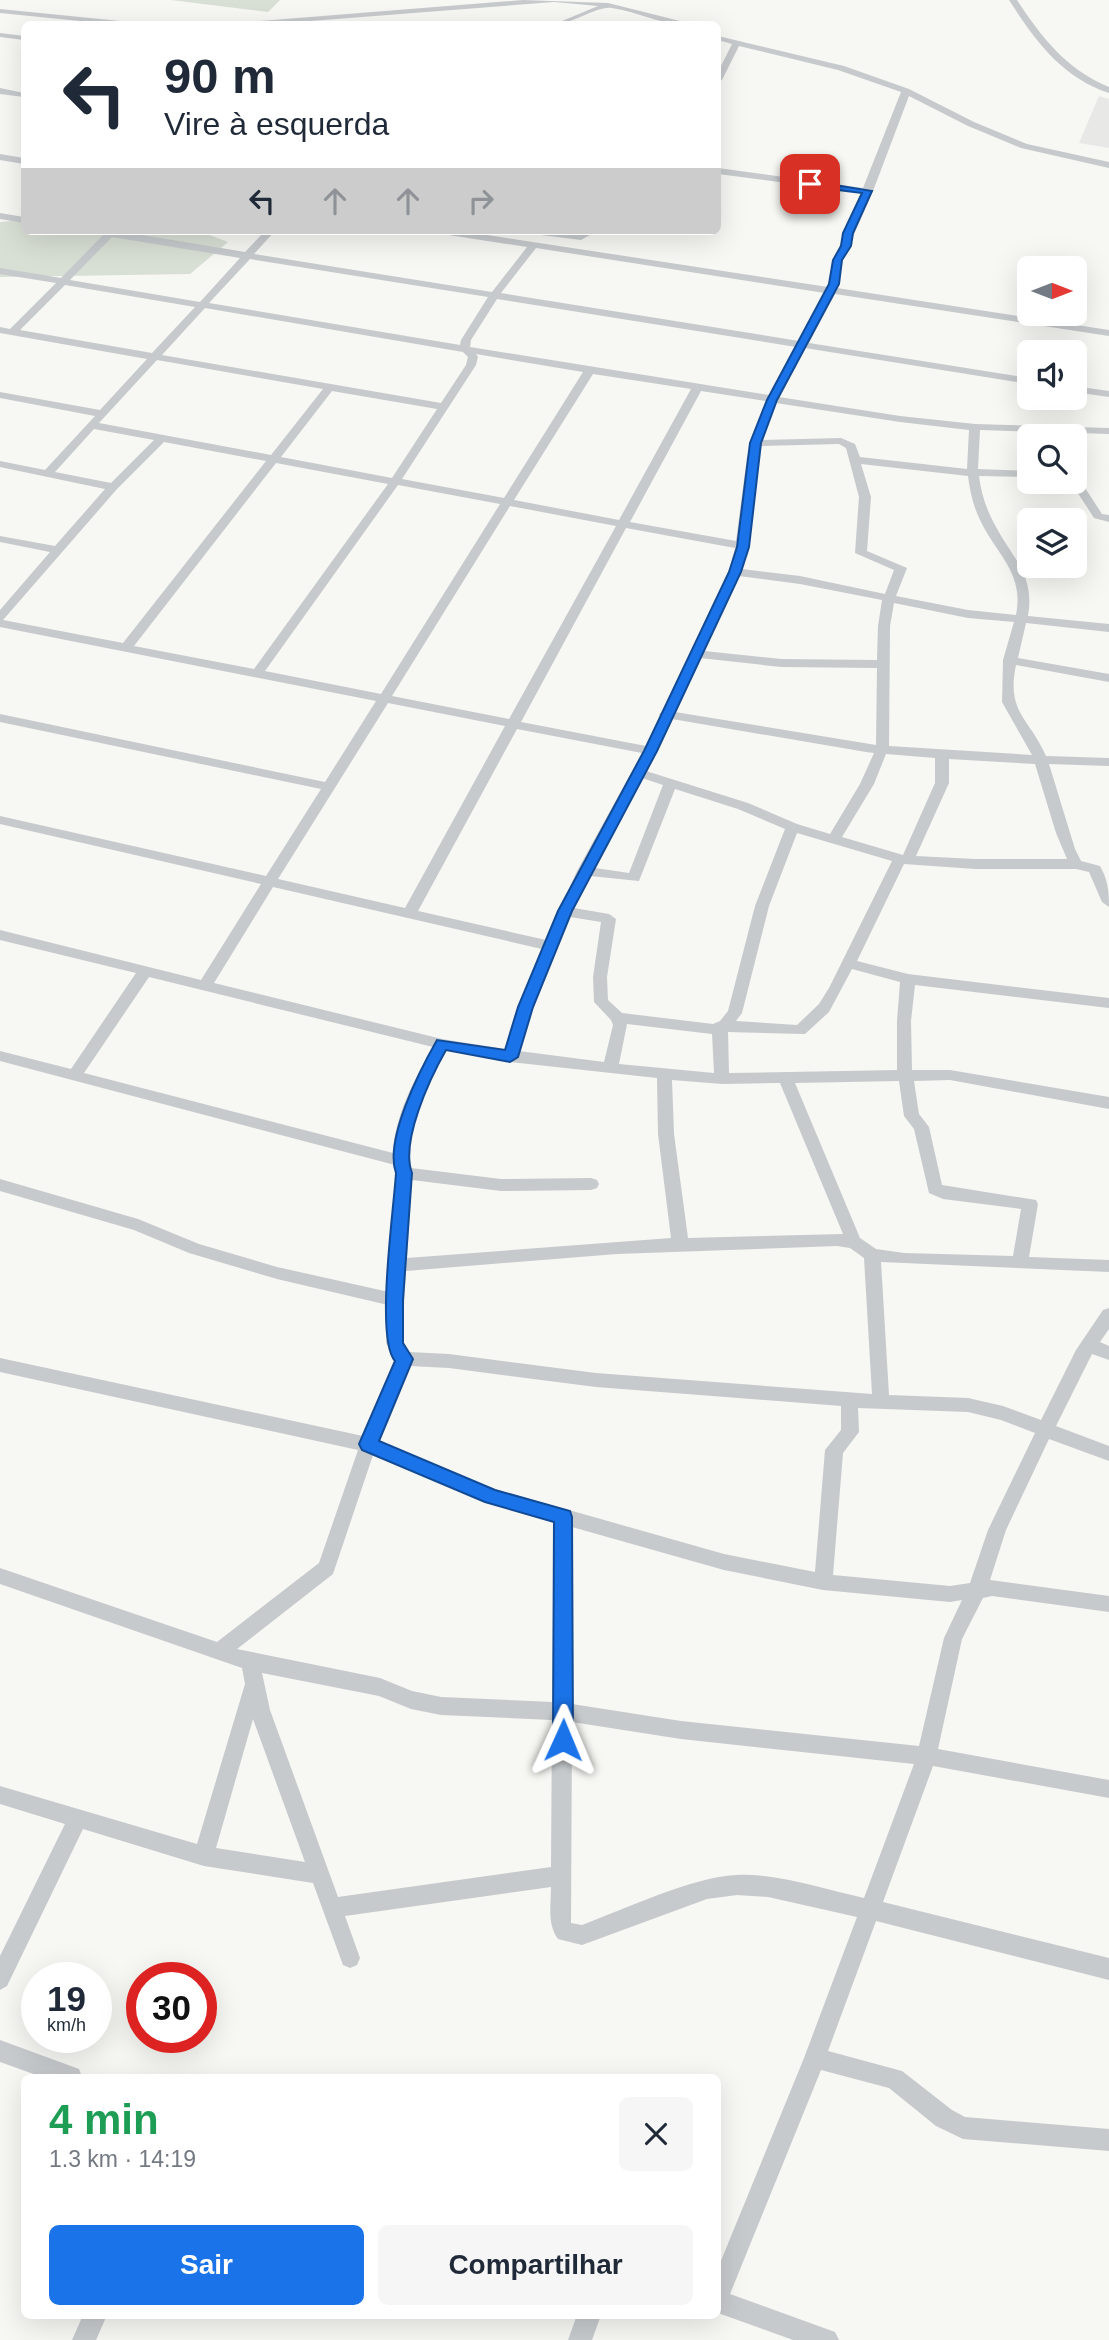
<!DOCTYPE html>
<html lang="pt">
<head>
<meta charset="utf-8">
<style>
	:root { --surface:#fff; --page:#f6f6f7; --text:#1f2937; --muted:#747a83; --accent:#1a73e8 }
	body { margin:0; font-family:Helvetica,sans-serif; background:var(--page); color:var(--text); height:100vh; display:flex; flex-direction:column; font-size:26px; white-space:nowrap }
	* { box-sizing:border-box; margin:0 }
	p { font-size:23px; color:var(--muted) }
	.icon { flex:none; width:38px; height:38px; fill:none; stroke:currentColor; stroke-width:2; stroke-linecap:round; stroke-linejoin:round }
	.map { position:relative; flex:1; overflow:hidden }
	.sheet { position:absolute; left:21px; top:2074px; width:700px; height:245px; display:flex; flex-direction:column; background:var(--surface); border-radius:10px; box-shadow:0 7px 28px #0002 }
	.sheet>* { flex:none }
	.guide { position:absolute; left:21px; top:21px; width:700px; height:214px; border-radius:10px; box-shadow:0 7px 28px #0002; background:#fff; color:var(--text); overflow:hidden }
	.needle { width:46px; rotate:90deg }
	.fabs { position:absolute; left:1017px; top:256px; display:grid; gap:14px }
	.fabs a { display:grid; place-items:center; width:70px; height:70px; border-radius:10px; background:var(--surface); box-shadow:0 7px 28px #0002; font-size:35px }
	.speed { position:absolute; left:21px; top:1962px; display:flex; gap:14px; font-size:35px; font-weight:700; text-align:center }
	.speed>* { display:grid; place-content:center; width:91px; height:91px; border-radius:50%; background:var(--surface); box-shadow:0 7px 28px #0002; line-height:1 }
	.speed small { font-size:18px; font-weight:400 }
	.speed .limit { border:10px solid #d22; background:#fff; color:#111 }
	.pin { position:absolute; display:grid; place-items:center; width:60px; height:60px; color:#fff; margin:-30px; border-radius:14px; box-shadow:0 4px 10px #0006 }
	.me { position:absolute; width:77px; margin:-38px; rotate:1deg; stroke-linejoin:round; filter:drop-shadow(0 0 5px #0008) }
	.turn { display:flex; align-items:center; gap:24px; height:147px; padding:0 28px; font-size:32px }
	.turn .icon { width:91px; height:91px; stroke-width:2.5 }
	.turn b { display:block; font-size:49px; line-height:60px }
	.lanes { display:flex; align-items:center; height:66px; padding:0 28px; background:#0003; justify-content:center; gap:35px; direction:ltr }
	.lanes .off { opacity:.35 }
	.round { display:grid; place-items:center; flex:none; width:74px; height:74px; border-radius:10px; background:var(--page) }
	.headline { display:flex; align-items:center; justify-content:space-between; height:119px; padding:0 28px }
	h1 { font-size:42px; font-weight:800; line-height:52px; color:#1e9e55 }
	.cta { display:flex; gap:14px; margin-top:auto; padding:14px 28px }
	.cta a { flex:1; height:80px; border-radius:10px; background:var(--accent); color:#fff; font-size:28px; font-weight:800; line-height:80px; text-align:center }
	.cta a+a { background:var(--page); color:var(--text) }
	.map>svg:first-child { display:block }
</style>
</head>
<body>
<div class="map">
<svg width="1109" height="2340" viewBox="0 0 1109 2340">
	<rect width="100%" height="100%" fill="#f7f7f3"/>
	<path fill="#e8e9e7" d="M1099,96L1109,99V148L1079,143Z"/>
	<path fill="#d8dfd4" d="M171,0H280L268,12Z
		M24,220V231H199L228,242L190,274L0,277V222Z"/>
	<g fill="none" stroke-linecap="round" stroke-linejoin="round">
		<path fill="#c6cacd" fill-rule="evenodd" d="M523,0L608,3L692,24C665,27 639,12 612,8C596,6 574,24 555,24L598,6L554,2L272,24H243L247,22Z
			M1009,0H1017C1042,38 1066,69 1109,87V93C1061,77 1035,40 1009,0Z
			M0,9L130,22L134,24H110L0,13Z
			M0,33L24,36V40L0,37Z
			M718,36L844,66L909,89L974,122L1027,144L1109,162V168L1021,148L968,126L909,96L873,191L842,262L837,288L1109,330V336L835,294L809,343L1029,378V384L805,348L779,397L900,416L975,424L1109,428V434L980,430L978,469L1029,471V477L979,476C981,494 987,511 996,527C1014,560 1035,576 1028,616L1109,624V632L1026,623L1018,658L1109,674V682L1016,665C1006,713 1029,717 1046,756L1109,758V766L1049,764L1075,849L1081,861L1100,866C1108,880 1109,891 1109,907L1102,902L1089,872L1076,869H975L904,864L857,961L908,974L1109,998V1008L915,985L911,1021L912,1070H950L1109,1097V1109L950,1080L914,1081L919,1114L929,1127L942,1185L1036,1200L1038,1204L1029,1257L1109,1260V1272L881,1262L889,1395L968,1398L1003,1406L1041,1420L1076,1350L1103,1310L1109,1308V1329L1100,1342L1109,1346V1360L1092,1354L1056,1426L1109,1446V1461L1049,1439L1006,1530L990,1580L1109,1596V1612L992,1596L983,1598L962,1639L938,1749L1109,1780V1798L933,1766L883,1902L1109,1958V1980L876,1921L828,2051L902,2071L952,2110L965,2117L1109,2129V2151L963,2139L936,2126L889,2088L821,2070L730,2294L835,2332L839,2340H793L718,2313V2268L804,2058L857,1917L768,1897L737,1895L707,1899L582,1945L558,1939C547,1924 551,1905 551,1887L345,1916L360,1958L357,1965L350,1968L343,1965L313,1883L204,1866L83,1829L7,1986L0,1990V1956L65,1824L0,1804V1786L197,1844L245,1684L242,1668L0,1584V1568L217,1642L319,1563L358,1450L0,1372V1358L363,1436L395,1360L386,1343L388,1305L277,1279L189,1253L134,1230L0,1191V1179L138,1219L199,1244L277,1267L389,1292L396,1173L395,1165L0,1061V1051L71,1069L136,973L0,940V930L201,980L261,884L0,824V816L266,876L321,789L0,722V714L325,782L376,701L0,627V610L50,552L0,542V536L55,546L105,489L0,467V461L45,470L95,416L0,398V392L100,410L147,359L0,333V327L10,329L56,283L0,274V268L61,278L103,235L88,231H118L245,252L265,231H275L254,254L492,292L527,247L442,234L437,231H461L828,287L833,262L861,193L718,174V168L863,188L901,92L838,70L739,46L722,80L718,82V72L732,44L718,40ZM112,237L240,258L200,302L70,280ZM536,248L825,293L799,341L501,293ZM250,259L488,297L461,340L460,345L209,303ZM65,285L195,307L152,353L20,330ZM497,299L796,347L769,395L470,347L471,340ZM205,308L463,352L468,357L466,365L441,403L162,355ZM476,354L583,372L504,498L402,479L476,365L478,357ZM157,360L323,389L271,455L99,423ZM593,374L691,389L619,520L514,500ZM332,391L437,409L392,478L281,457ZM701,391L766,401L747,457L736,541L630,522ZM776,403L900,422L969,430L967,469L860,457L855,444L841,438L762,440ZM94,429L154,440L111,483L55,472ZM164,442L266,461L123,643L3,620L117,489ZM839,444L846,448L859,497L855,553L894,570L885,594L800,576L742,569C751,530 751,487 760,446ZM276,463L388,484L254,669L134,646ZM861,464L968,476C970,493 974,509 982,524C999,557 1024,574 1016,615L968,610L896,596L907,568L867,551L871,497ZM398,485L500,504L381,694L265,671ZM510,506L616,526L509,719L392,696ZM626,528L735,548L729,572L663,711L659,714L660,716L646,746L521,722ZM739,576L800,584L882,600L878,626L877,660L781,659L704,651ZM894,603L968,618L1014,622L1003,660L1002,702L1032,755L889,746L890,626ZM700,658L781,667L877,668L876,745L675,712ZM388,703L505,726L405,908L278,879ZM672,719L866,752L874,753L860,784L830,834L797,824L748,803L646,771ZM517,729L642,753L577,871L546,940L418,911ZM886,754L935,758V783L903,855L842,837L874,784ZM949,759L1035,764L1056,833L1067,859H975L916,856L949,783ZM642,778L663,785L629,873L595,868ZM675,789L738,809L785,829L755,906L728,1011L720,1021L713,1024L622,1013L608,1000L607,977L616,919L609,914L574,908L590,876L639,881ZM797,833L892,861L829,988L819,1004L797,1025L736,1021L742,1013L769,906ZM273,887L542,949L518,1007L505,1049L442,1039L214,983ZM570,917L601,922L593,977L594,1002L611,1020L613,1025L604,1062L519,1051L532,1007ZM852,969L900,982L897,1021V1070L729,1073L728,1032L805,1034L829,1012ZM149,977L433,1047C414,1080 395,1115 393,1153L84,1073ZM627,1024L712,1034L714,1073L619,1064ZM446,1050L510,1062L657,1078L658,1134L671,1238L407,1258L412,1180L501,1191L591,1190L597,1188L599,1184L597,1180L591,1178L501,1179L411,1168C402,1128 427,1084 446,1050ZM672,1080L722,1084L780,1083L843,1234L688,1238L674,1134ZM899,1081L904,1116L914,1129L929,1193L943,1199L1021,1209L1013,1256L904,1253L876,1249L860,1238L795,1083ZM837,1246L850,1248L864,1258L872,1394L596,1373L449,1354L409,1352L402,1342L406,1271L617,1254ZM410,1366L449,1368L596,1387L841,1406V1430L825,1450L815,1572L724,1554L495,1489L378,1441ZM858,1408L968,1412L1001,1420L1035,1433L988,1530L970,1583L950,1586L833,1575L843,1453L859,1432ZM373,1455L486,1501L554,1521L552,1702L441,1697L412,1691L380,1678L237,1649L333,1574ZM572,1527L724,1570L823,1590L950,1602L962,1600L944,1638L919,1746L681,1721L572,1704ZM262,1673L379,1696L411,1709L441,1715L552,1720L551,1867L338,1897L270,1710ZM253,1719L305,1862L216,1848ZM572,1722L681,1739L914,1764L864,1898C823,1889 778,1873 736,1875C692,1877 625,1909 582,1925L571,1923Z
			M0,88L24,93V97L0,94Z
			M0,154L24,158V164L0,160Z
			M0,213L24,217V223L0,219Z
			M528,231L580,234L585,231H597L581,240L533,234Z
			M1074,386L1109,391V397L1074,392Z
			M1074,476L1078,477L1102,514L1109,515V522L1094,518L1070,481H1074Z
			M0,2040L79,2069L82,2077H42L0,2062Z
			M83,2315H107L96,2340H72Z
			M577,2315H601L592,2340H568Z"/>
	</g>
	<path fill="#1a73e8" stroke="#114b97" stroke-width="2" d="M810,181L872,191L853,233L851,246L842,260L839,284L777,400L761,443L749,547L741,572L657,751L572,911L533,1007L518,1057L510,1062L446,1050C430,1078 400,1142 412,1173L403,1300V1343L413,1359L379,1441L495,1490L570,1511L572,1517L573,1740L570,1746L563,1749L556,1746L553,1740L554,1522L485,1502L362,1450L359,1444L395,1361C375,1339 394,1208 396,1173C384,1140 420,1070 437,1040L505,1050L518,1007L558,911L644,751L729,572L737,547L750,443L767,400L829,284L833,260L841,246L843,233L862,193L806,186Z"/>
</svg>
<div class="fabs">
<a><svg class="needle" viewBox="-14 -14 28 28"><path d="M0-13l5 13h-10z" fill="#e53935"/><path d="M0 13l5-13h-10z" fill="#747a83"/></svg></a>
<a><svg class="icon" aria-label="sound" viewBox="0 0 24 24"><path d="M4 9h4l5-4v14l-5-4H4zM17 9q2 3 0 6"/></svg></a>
<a><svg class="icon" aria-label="search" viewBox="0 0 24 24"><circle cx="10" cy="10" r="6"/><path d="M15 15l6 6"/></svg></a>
<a><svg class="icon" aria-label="layers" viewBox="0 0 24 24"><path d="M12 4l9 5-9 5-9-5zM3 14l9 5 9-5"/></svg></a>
</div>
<div class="speed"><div>19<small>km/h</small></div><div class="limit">30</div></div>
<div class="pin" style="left:810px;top:184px;background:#d93025"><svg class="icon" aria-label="arrive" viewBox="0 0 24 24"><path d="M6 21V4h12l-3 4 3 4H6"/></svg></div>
<svg class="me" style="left:563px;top:1740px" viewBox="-20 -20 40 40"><path d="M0-17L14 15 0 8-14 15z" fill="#1a73e8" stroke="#fff" stroke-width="4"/></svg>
<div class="guide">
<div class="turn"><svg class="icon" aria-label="left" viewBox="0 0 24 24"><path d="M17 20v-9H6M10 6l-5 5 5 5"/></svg><div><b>90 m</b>Vire à esquerda</div></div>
<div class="lanes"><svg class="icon" aria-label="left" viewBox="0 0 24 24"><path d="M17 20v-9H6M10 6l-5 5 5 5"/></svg><svg class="icon off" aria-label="ahead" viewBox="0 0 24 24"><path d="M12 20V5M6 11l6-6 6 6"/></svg><svg class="icon off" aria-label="ahead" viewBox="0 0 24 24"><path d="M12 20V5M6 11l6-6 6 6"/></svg><svg class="icon off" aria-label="right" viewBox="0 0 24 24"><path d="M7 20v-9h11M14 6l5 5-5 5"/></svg></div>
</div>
<section class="sheet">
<div class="headline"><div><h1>4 min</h1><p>1.3 km · 14:19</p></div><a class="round"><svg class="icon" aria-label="close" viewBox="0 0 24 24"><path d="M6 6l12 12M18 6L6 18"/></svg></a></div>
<div class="cta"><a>Sair</a><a>Compartilhar</a></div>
</section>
</div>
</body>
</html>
